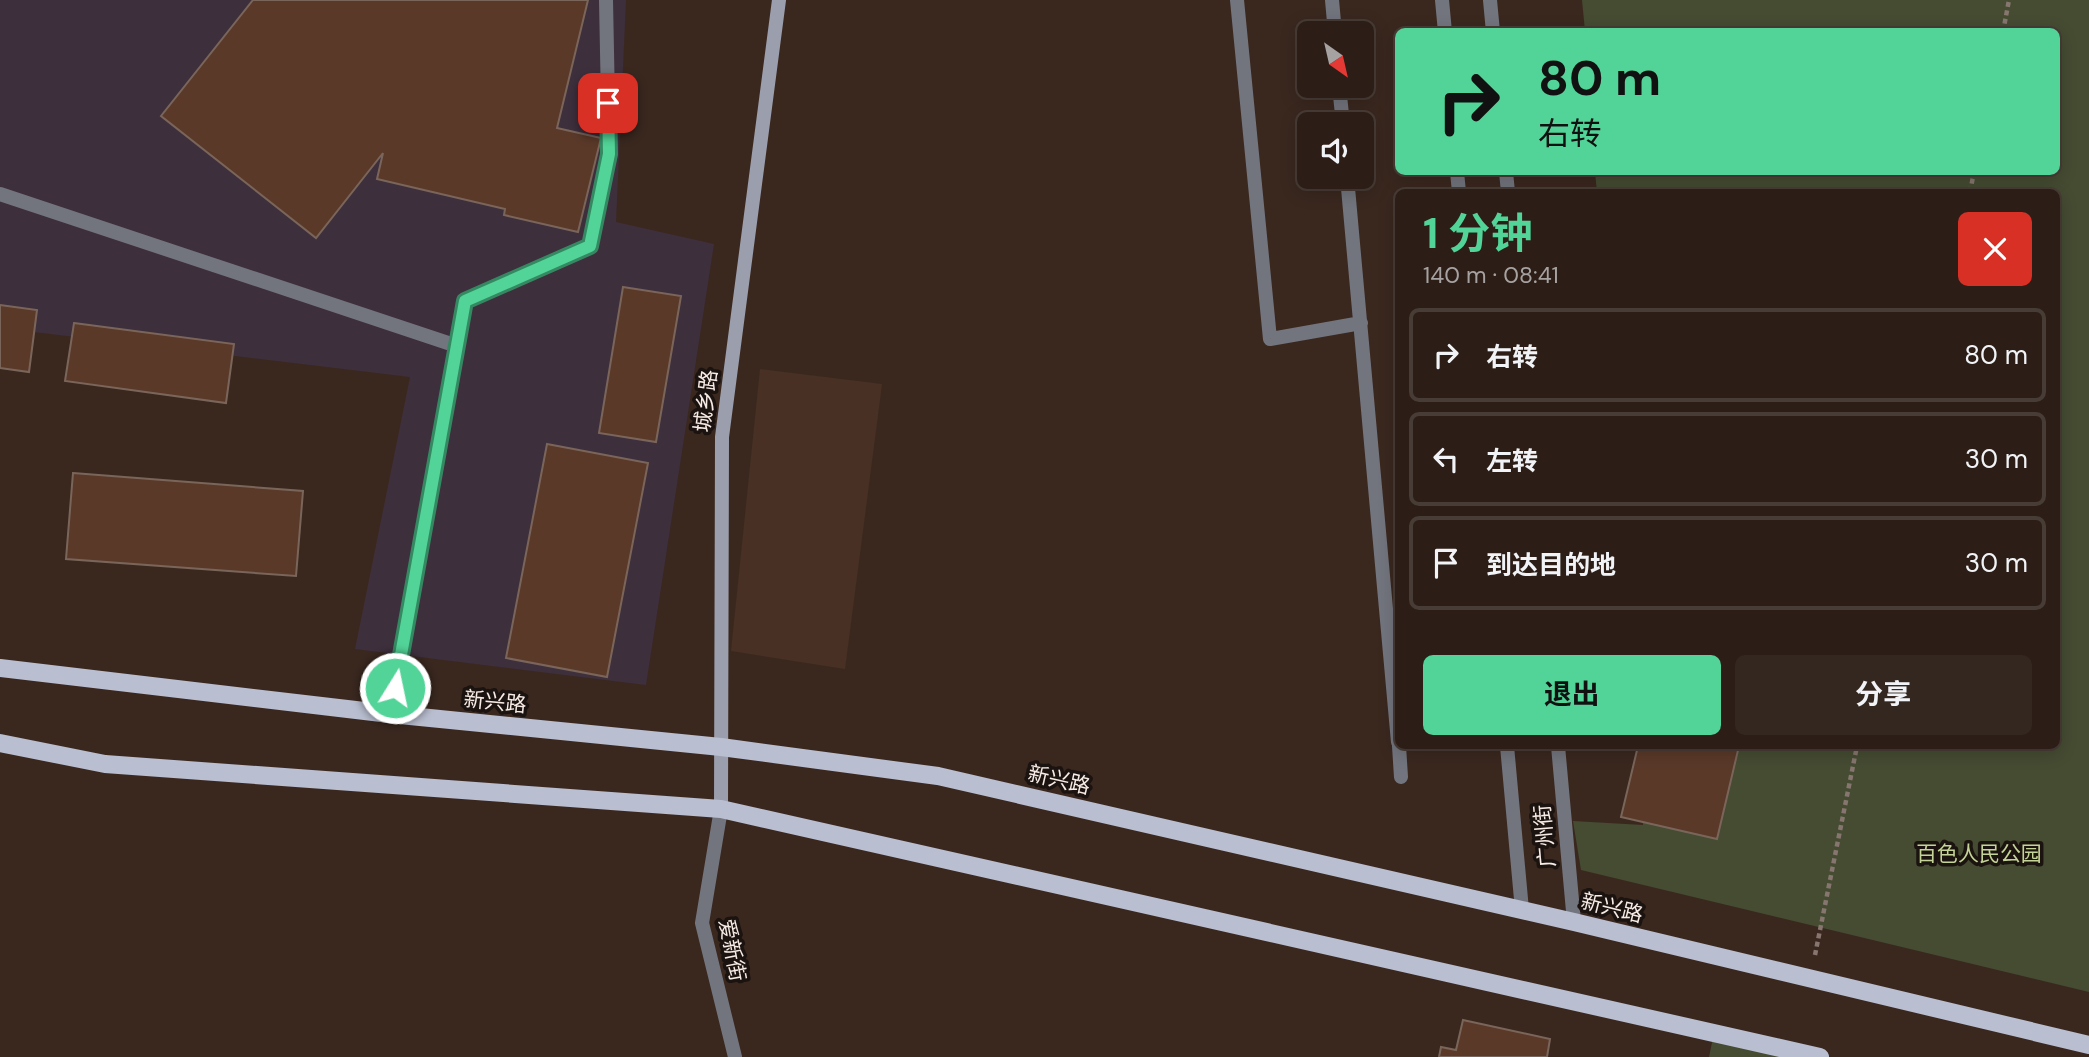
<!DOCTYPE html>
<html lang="zh">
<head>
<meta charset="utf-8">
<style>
	:root { --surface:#2c1e17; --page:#342720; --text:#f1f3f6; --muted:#a6a2a1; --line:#483c36; --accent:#52d397 }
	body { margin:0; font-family:"DM Sans","Noto Sans SC",sans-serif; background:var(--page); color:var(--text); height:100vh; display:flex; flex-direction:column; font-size:26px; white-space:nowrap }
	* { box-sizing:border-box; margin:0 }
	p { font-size:23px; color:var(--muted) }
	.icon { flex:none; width:38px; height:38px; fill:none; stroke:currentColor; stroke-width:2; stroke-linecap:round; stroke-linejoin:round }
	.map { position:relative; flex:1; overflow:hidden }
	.side { position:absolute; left:1395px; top:189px; width:665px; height:560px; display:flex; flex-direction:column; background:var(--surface); border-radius:10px; box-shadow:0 4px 18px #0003,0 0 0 2px var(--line) }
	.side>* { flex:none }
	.guide { position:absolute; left:1395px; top:28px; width:665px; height:147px; border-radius:10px; box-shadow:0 4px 18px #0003,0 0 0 2px var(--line); background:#52d397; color:#111; overflow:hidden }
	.needle { width:46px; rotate:146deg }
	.buttons { position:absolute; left:1297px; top:21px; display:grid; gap:14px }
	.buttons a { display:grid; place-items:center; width:77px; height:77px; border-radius:10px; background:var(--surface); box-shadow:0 4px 18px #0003,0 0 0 2px var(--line); font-size:35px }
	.pin { position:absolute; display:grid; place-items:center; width:60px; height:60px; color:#fff; margin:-30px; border-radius:14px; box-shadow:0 4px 10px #0006 }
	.me { position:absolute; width:77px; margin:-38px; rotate:10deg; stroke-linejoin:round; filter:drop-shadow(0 0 5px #0008) }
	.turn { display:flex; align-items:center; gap:24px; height:147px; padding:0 28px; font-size:32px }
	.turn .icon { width:91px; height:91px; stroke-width:2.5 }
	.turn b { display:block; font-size:49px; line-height:60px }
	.round { display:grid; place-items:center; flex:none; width:74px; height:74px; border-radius:10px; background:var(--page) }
	.summary { display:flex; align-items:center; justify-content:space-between; height:119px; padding:0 28px }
	h1 { font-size:42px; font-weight:700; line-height:52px; color:var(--accent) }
	.primary-button { display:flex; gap:14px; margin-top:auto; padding:14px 28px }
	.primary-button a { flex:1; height:80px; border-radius:10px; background:var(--accent); color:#111; font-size:28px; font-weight:700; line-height:80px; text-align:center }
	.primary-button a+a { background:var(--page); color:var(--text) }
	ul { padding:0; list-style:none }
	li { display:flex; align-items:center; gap:21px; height:94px; margin:0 14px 10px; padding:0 14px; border:4px solid var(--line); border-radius:10px }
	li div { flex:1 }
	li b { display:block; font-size:26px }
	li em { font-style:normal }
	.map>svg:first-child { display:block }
</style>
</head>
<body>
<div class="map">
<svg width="2089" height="1057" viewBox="0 0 2089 1057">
	<rect width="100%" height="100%" fill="#3a281f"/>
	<path fill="#483024" d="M760,369L882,384L845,669L731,651Z"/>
	<path fill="#3e2f3c" d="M0,0H626L616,222L714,244L646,685L355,649L410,377L0,328Z"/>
	<path fill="#454c32" d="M1582,0H2089V992L1581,870L1573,821L1643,825L1637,746H2056V192H1597L1595,172H2056V32L1585,31Z
		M1714,1033L1820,1057H1709Z"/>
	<path fill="#5a3929" stroke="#7a655a" stroke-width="2" d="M253,0H588L557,128L601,138L578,232L504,215L505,209L377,179L383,153L316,238L161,116Z
		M623,287L681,296L656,442L599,433Z
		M0,305L37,310L29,372L0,368Z
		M74,323L234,344L226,403L65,381Z
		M547,444L648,463L607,677L506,658Z
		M73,473L303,491L296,576L66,559Z
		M1638,746H1739L1717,839L1621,817Z
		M1463,1020L1550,1039L1547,1057H1439L1441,1047L1456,1050Z"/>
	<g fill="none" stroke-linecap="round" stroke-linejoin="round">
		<path stroke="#86766f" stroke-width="4.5" stroke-dasharray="5 3.5" stroke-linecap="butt" d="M2003,32L2009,0
			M1970,192L1974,172
			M1815,955L1857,746"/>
		<path stroke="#73757e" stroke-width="14" d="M1237,0L1270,339L1361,323
			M1332,0L1335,33
			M1442,0L1445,32
			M1490,0L1493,32
			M1339,86L1343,124
			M1457,172L1459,192
			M1506,172L1508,192
			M1347,177L1398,742
			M0,194L457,346
			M390,714L465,301L590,246L609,154L606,0
			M1399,746L1401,777
			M1507,746L1522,910
			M1558,746L1574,922"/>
		<path stroke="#73757e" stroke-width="14" d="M721,809L702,923L735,1057"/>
		<path stroke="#9b9ead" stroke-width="14" d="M721,809L722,437L779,0"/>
		<path stroke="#b9bed0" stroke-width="18" d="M0,668L390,714L721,747L938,776L1574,922L2089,1045
			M0,743L105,764L721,809L1820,1057"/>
	</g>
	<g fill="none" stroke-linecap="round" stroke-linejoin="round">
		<defs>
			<path id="route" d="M395,688L465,301L590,246L609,154L608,103"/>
		</defs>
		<use href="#route" stroke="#358962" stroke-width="18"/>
		<use href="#route" stroke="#52d397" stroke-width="12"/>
	</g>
	<g text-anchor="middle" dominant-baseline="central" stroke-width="7" stroke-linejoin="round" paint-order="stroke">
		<g font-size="21" fill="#f7ebe5" stroke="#1b130f">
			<text transform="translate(706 401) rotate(-83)">城乡路</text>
			<text transform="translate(495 702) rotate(6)">新兴路</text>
			<text transform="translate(1059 780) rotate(13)">新兴路</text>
			<text transform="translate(1545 836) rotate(-95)">广州街</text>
			<text transform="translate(1612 908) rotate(14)">新兴路</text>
			<text transform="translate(732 950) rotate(79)">爱新街</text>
		</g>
		<g font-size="21" fill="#c4d496" stroke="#1b130f">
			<text x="1979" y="854">百色人民公园</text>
		</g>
	</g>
</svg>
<div class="buttons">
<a><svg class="needle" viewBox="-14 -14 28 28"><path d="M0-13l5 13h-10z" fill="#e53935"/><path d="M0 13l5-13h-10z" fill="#a6a2a1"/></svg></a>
<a><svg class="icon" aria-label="sound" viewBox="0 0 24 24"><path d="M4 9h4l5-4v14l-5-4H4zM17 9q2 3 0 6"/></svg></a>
</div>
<div class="pin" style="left:608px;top:103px;background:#d93025"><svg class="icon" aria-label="arrive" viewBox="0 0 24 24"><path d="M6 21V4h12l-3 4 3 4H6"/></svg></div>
<svg class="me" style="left:395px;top:688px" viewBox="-20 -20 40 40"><circle r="17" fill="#52d397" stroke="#fff" stroke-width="3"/><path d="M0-11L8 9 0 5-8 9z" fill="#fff"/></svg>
<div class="guide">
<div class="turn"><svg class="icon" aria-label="right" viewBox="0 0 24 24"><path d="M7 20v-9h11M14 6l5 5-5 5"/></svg><div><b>80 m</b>右转</div></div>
</div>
<section class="side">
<div class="summary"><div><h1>1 分钟</h1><p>140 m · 08:41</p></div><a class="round" style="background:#d93025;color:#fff"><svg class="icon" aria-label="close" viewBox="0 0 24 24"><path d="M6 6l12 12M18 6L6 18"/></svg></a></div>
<ul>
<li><svg class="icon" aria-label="right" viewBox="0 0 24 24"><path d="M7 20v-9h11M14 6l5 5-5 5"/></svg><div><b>右转</b></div><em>80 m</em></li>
<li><svg class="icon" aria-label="left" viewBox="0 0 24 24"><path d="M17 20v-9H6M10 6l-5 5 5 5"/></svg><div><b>左转</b></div><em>30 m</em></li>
<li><svg class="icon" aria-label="arrive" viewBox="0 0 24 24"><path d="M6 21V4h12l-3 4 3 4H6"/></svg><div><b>到达目的地</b></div><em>30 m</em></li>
</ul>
<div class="primary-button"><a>退出</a><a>分享</a></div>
</section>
</div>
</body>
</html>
